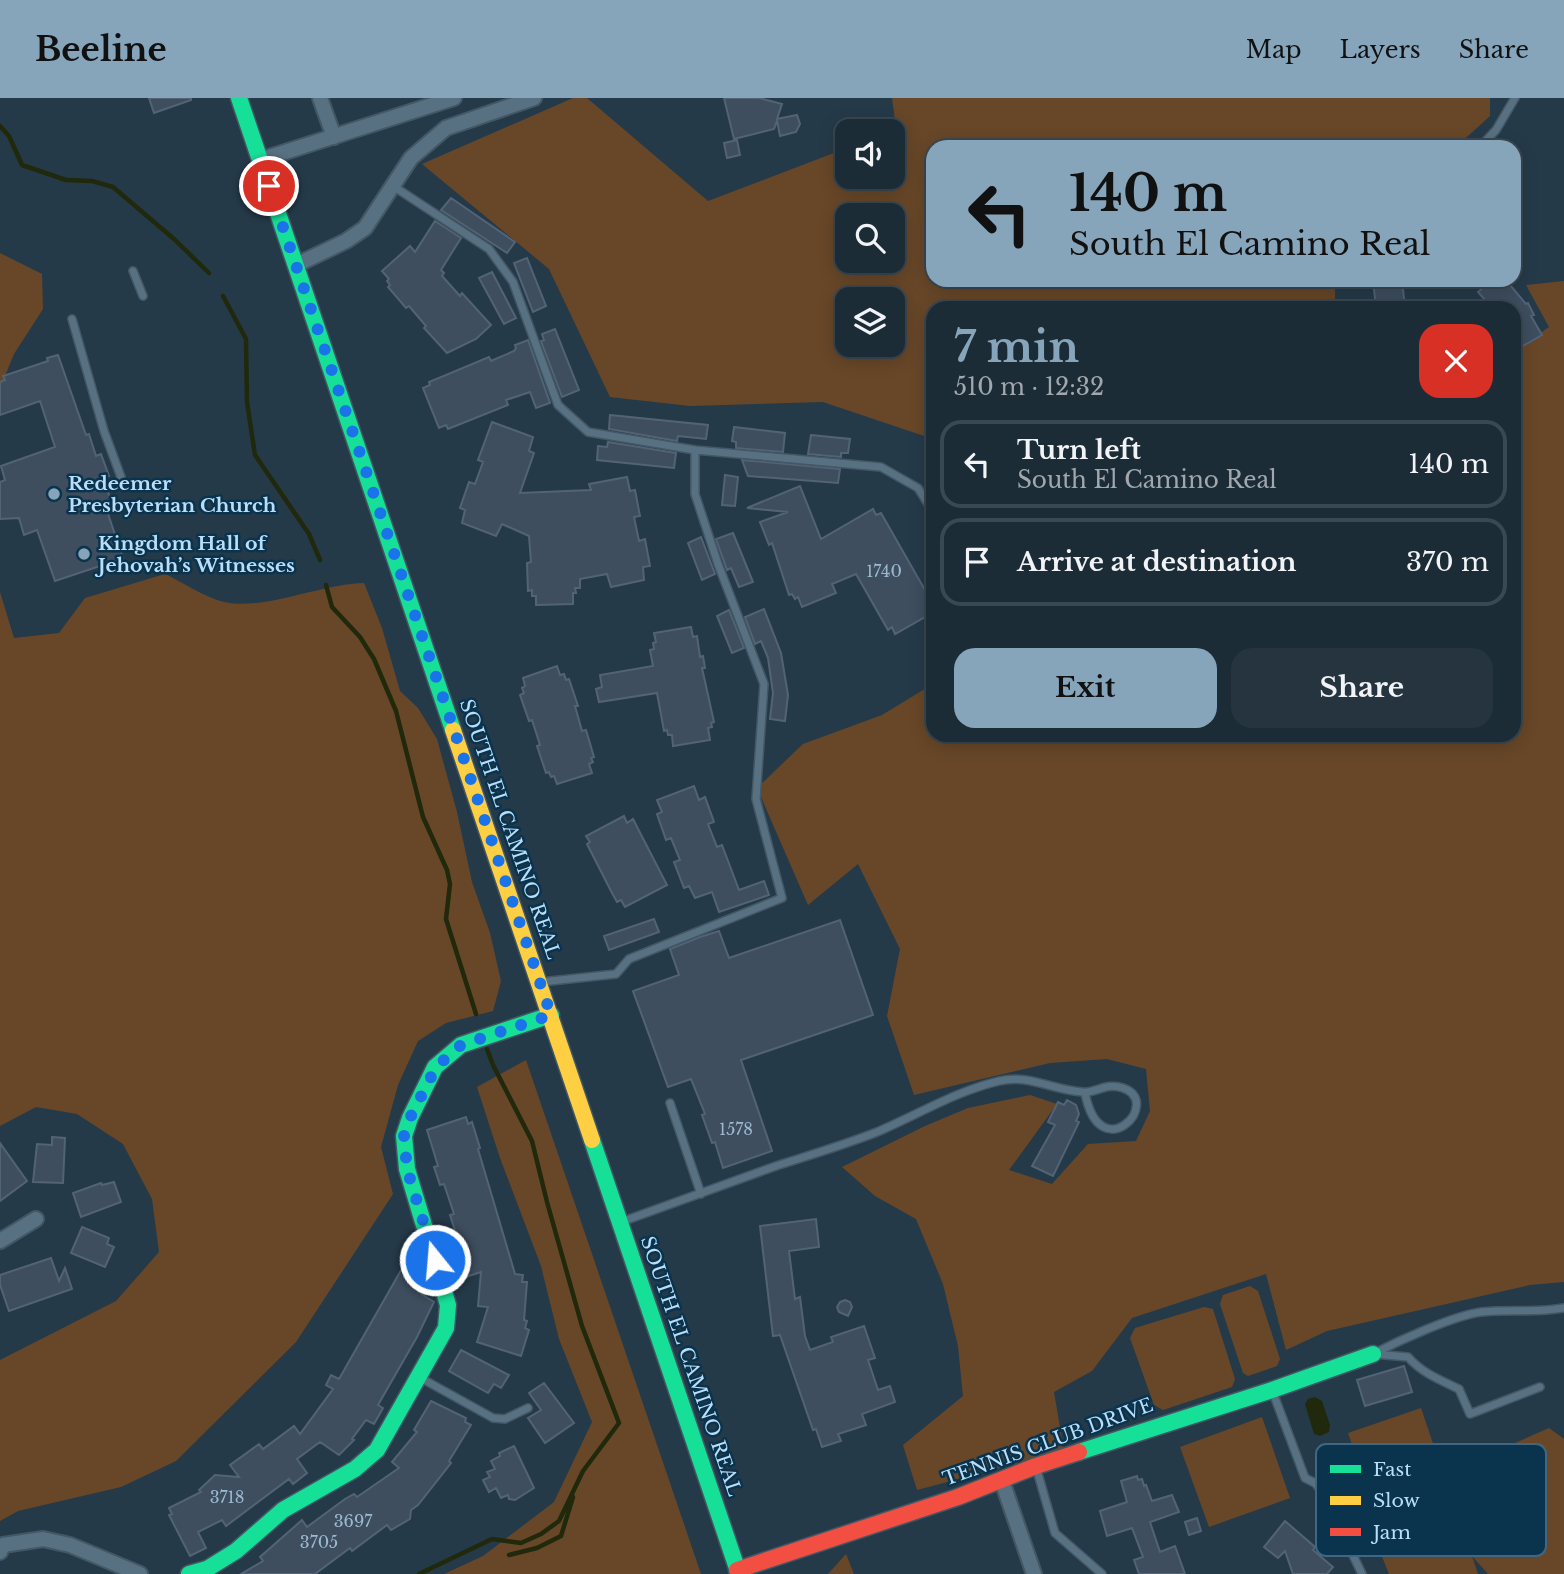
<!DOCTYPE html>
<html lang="en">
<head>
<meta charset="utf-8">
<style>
	:root { --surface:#1c2c37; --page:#25343f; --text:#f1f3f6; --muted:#a0a7ad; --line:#3a4852; --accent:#86a5bb }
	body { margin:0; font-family:"Libre Baskerville",serif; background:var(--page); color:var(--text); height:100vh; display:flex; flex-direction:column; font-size:26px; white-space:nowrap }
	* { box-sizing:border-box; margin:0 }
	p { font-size:23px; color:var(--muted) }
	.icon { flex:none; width:38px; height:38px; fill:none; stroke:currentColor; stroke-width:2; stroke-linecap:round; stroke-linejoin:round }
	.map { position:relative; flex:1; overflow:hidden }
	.side { position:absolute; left:926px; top:203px; width:595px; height:441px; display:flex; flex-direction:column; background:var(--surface); border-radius:21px; box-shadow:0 4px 18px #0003,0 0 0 2px var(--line) }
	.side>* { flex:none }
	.top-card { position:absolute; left:926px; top:42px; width:595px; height:147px; border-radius:21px; box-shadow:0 4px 18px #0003,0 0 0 2px var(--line); background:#86a5bb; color:#111; overflow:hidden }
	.fabs { position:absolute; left:835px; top:21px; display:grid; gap:14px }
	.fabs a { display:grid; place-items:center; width:70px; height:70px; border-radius:14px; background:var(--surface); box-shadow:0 4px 18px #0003,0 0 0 2px var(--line); font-size:35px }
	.pin { position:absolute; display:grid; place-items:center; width:60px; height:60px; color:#fff; margin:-30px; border:4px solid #fff; border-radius:50%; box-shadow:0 2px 7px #0007 }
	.me { position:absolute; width:77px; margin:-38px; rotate:343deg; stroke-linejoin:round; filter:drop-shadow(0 0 5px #0008) }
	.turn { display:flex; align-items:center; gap:24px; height:147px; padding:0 28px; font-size:32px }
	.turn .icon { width:91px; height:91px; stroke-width:2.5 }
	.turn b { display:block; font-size:49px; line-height:60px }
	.round { display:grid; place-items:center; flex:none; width:74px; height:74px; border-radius:21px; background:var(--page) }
	.summary { display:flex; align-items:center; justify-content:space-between; height:119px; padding:0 28px }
	h1 { font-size:42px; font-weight:700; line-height:52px; color:var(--accent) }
	.primary-button { display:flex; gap:14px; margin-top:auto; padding:14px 28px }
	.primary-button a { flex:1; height:80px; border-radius:21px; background:var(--accent); color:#111; font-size:28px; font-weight:700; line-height:80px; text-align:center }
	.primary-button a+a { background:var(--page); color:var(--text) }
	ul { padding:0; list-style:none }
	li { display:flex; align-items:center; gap:21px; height:88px; margin:0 14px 10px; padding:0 14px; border:4px solid var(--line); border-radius:21px }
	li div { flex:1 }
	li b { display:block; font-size:26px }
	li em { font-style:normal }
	header { display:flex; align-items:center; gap:42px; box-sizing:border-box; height:98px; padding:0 35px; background:var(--accent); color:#111 }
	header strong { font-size:33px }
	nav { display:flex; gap:38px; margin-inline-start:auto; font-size:24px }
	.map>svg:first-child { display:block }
</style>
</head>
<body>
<header>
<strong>Beeline</strong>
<nav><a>Map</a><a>Layers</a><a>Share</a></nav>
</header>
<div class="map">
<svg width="1564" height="1476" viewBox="0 0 1564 1476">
	<rect width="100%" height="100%" fill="#253a49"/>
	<path fill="#684728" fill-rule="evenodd" d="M573,0H587L708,103L847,50V79H892V33H886L896,29L892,0H1490V18L1456,49H933V182H1335V202L1338,210H933V341L823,304L690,308L610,299L549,171L422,66ZM847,117H892V163H847ZM847,201H892V247H847Z
		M0,155L42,176L43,211L14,256L0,290Z
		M1564,183V1184L1530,1187L1327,1233L1286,1252L1266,1176L1132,1220L1092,1273L1054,1294L1064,1353L917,1392L903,1347L963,1298L958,1248L943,1186L916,1121L875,1098L842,1069L925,1028L968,1010L1030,997L1057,1006L1009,1072L1052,1086L1088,1046L1136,1043L1150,1013L1146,971L1107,961L1050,965L914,997L887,918L900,851L858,766L808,807L757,690L803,646L882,617L933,586V637H1514V251L1516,252L1549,229L1526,187Z
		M165,476C182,484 206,500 224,504C263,513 321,486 364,485L382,530L400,593L418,610L437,641L457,714L472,784L490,835L501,883L493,913L446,925L418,943L398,987L381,1049L393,1096L296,1244L176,1363L121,1389L18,1413L0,1423V1262L116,1203L159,1154L152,1101L123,1046L77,1016L36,1009L0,1028V494L14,540L59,535L85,500Z
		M526,962L701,1476H444L483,1458L554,1404L592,1324L559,1241L541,1168L500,1060L477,989Z
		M1250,1188L1258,1193L1280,1261L1277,1268L1248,1278L1243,1275L1220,1206L1223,1197Z
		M1204,1209L1213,1211L1235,1281L1232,1289L1163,1312L1154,1307L1130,1240L1135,1230Z
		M1421,1310L1448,1390L1376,1416L1348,1335Z
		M1262,1319L1290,1400L1209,1429L1180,1349Z
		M1549,1330L1564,1341V1476H1488L1472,1458L1478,1476H1389L1377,1446L1382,1434L1407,1425L1416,1428L1421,1419L1448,1410L1457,1415L1470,1449L1456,1371Z
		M846,1456L854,1476H828Z"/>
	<path fill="#20290b" d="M1315,1299L1322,1303L1330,1327L1329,1334L1320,1338L1314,1336L1305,1306L1308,1301Z"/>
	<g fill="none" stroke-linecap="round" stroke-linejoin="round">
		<path stroke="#20290b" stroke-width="4.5" d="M0,28L9,38L22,67L66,82L92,83L113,89L174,141L209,175
			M223,198L246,241L247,304L255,357L309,436L320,462
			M326,487L332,509L360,539L374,561L396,613L423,719L447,772L450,786L446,821L476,916
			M509,1457L537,1450L561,1438L573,1399
			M419,1476L492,1441L521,1445L541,1436L559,1423L583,1373L619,1325L582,1228L547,1104L532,1043L493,967L487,951"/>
	</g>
	<path fill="#3e4e5f" stroke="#536376" stroke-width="2" d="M149,0H191V2L154,15Z
		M724,0H759L782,6L777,21L797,17L800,26L796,34L780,38L777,23L774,31L734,41Z
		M737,42L740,57L727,60L724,45Z
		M451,100L515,144L507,155L441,112Z
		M435,123L461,140L441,172L444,175L442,178L460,198L462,195L491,227L476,241L447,255L424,230L426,228L409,208L406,210L388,189L390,187L387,183L389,181L382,173L410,148L415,154Z
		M527,160L546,208L533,214L514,165Z
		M492,174L516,220L504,226L479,180Z
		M1373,182H1402L1405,210H1376Z
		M1492,182H1506L1526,206L1528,205L1534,217L1531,218L1542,237L1521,249L1514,237V210H1492L1478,194Z
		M555,231L579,292L562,299L541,243L544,242L542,236Z
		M528,242L550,305L536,310L530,294L506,302L508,307L448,331L446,327L439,330L423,290L430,287L429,284L489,259L491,263L514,253L516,250L515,247Z
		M58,257L86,337L89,336L96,358L101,356L109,378L103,380L113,408L106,410L123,460L114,463L116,468L105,471L103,467L55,483L37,432L24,437L19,420L0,421V384L5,382L1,368L55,349L40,303L0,317V284L5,282L3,278L48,263L47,260Z
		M610,317L708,327L706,341L678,338L677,343L609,331Z
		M492,324L533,339L529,353L534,355L520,395L591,392L589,386L627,379L630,393L635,392L640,418L634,419L639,443L645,441L650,468L643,469L644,482L611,489L607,476L580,481V490H575L576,495H573V506L536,507V498H532V492L528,493L527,465L531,464L529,438L502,426L496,438L462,425L465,412L460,410L469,384L475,386L483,364L478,362Z
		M734,329L785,335L783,354L736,350V344L732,343Z
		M811,337L850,341L848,355H841V359L808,356Z
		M608,344L676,355L674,370L597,362L598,348L607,349Z
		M742,362L840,371L838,385L748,378Z
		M725,377L738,379L735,408L722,407Z
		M800,388L821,441L873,411L876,417L881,415L933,506L929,508L932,515L895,536L892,529L888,532L856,476L832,486L836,495L802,509L798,499L795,501L792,496L789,497L772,445L769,447L760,424L788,414L747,410Z
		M733,435L753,484L739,489L731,470L727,472L716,441Z
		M701,439L715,476L702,482L688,445Z
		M764,511L781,555L788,597L785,623L770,621L773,595L768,560L761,543L755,546L745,519Z
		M729,512L744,550L732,555L717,518Z
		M691,529L693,539L697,538L700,559L703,558L705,570H702L714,624L711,625L712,629L708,630L710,642L673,648L672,637H668L667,632L664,633L657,595L599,604L596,591L602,589L600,577L653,568L650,552L654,551L653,545L656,544L654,535Z
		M557,568L560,577L564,576L566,582L569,581L578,608H575L582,633L586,632L594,659L591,660L593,664L589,666L592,675L557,686L554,678L551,679L549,674L546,675L537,648L540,647L532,622L529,623L520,597L524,595L522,590L525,588L523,580Z
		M694,688L699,702L705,699L714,724L708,726L717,749L722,747L739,792L764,783L769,797L719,814L712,794L695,800L689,788L684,790L674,764L680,762L671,740L666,742L657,716L662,714L657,702Z
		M624,718L627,725L633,721L667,787L625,809L621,802L617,804L612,795L587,746L590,744L586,738Z
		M654,821L659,834L609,852L604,838Z
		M840,822L873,917L741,962L772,1053L723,1070L715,1044L712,1045L702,1017L705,1016L691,981L668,989L633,893L679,877L670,851L700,839L719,833L729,860Z
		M1067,1002L1076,1007L1079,1016L1076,1023L1079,1024L1053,1078L1032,1068L1055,1027L1048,1024L1058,1004L1064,1007Z
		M466,1019L468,1026L472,1024L480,1050L478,1051L515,1176L523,1177L522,1184H527L524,1222L527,1223L525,1230L529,1232L521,1258L477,1244L488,1209L478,1208L481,1174L466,1179L461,1161L464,1160L450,1117L454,1116L444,1086L440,1087L434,1069L438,1068L427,1032Z
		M52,1039L65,1040L63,1085L33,1084L37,1046L52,1047Z
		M0,1045L27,1083L0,1103Z
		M114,1084L121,1104L81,1119L73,1095L101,1085L102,1087Z
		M816,1121L819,1149L789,1153L795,1201L800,1199L805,1238L810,1252L833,1244L831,1239L864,1228L875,1260L868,1262L878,1292L890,1288L895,1304L862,1316L866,1327L838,1336L841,1343L822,1349L816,1331L813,1332L780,1237L773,1238L760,1128Z
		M82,1129L109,1140L107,1146L114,1149L105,1169L71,1155Z
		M51,1160L59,1183L65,1170L72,1191L9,1213L0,1187V1177Z
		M404,1167L427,1180L428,1184L421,1196L434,1204L417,1239L378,1307L383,1310L374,1326L366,1322L352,1341L354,1342L339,1357L320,1344L297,1361L307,1375L293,1386L289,1381L226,1428L222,1422L198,1434L206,1450L190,1458L169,1417L172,1416L169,1410L201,1394L199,1392L215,1377L239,1379L230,1367L259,1346L263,1351L294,1328L300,1336L333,1291L326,1287L331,1277L339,1281Z
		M845,1202L850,1204L852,1209L848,1218L839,1214L837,1209L840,1204Z
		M461,1252L509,1277L501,1290L494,1286L488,1295L449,1273Z
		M1404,1268L1412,1294L1365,1308L1357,1282Z
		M544,1285L574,1325L545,1345L528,1320L541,1312L529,1295Z
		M431,1303L466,1320L465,1324L471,1327L449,1363L451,1365L418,1407L411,1412L410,1421L391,1432L387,1427L352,1453L350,1450L315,1476H241L263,1463L260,1459L302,1422L307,1429L345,1401L354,1396L357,1399L399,1370L392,1364L417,1334L414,1332Z
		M514,1348L534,1390L515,1402L509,1401L508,1397L501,1400L496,1390L489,1394L483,1382L490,1379L487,1374L495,1371L491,1363L500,1358L499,1355Z
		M1137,1378L1138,1382L1142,1381L1144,1388L1146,1387L1152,1403L1172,1397L1179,1414L1150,1424L1160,1454L1175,1448L1185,1476H1139L1134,1462L1143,1459L1132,1430L1107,1438L1100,1413L1127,1404L1121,1383Z
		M1197,1420L1201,1433L1189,1437L1185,1424Z
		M1285,1423L1315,1449L1313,1452L1333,1469L1327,1476H1293L1285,1453L1278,1460L1264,1449Z"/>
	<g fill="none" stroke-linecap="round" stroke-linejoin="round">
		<defs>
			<path id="lane" d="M1480,49L1496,32L1515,0
				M393,88L489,151L513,184L558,307L588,334L695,352V396L718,466L764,586L756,701L782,800L629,861L616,876L541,884
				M133,173L143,198
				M72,221L104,333L121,379
				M695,352L881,369L918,390L933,414
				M670,1005L701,1096
				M621,1124C673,1105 725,1086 776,1068C810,1057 844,1047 877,1034C917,1017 956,993 999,983C1029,976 1053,992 1082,994C1096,996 1104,984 1123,990C1164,1004 1100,1072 1085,995
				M1373,1256C1400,1242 1453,1218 1481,1214C1509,1211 1536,1215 1564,1210
				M1374,1256L1408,1259C1422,1275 1440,1282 1459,1291L1470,1316L1540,1289
				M419,1279L493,1320L505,1321L528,1310
				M1272,1292L1305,1380L1315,1385L1323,1395L1362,1476
				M1036,1369L1055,1435L1102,1476"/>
			<path id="street" d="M320,0L334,39
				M260,62L454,0
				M296,167L346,143L365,130L411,60L446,30L534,0
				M0,1143L36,1121
				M1002,1383L1034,1476
				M0,1454L3,1447L43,1441L70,1447L140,1476"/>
			<path id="fast" d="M239,0L453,632
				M592,1042L739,1476
				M1079,1354L1272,1292L1373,1256
				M189,1476L207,1471L236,1453L283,1412L355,1371L377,1352L446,1230L448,1207L407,1071L404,1038L410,1020L435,969L461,947L551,917"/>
			<path id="slow" d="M453,632L592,1042"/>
			<path id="jam" d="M737,1472L958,1399L1036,1368L1079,1354"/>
		</defs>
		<use href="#lane" stroke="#435765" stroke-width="10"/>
		<use href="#street" stroke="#435765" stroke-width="18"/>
		<use href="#fast" stroke="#435765" stroke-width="19"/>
		<use href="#slow" stroke="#435765" stroke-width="19"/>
		<use href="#jam" stroke="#435765" stroke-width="19"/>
		<use href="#lane" stroke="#587182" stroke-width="7"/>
		<use href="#street" stroke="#587182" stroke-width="14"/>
		<use href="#fast" stroke="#16e098" stroke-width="16"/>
		<use href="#slow" stroke="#ffcf43" stroke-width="16"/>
		<use href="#jam" stroke="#f24e42" stroke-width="16"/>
	</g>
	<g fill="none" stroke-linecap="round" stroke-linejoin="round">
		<path stroke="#1a73e8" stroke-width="12" stroke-dasharray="0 21.6" d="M269,88L551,917L461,947L436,969L410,1020L404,1038L407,1071L435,1162"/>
	</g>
	<g fill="#86a5bb" stroke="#0a344d" stroke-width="2.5">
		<circle cx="54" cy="396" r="7"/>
		<circle cx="84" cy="456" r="7"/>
	</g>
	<g text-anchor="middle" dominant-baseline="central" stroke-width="5" stroke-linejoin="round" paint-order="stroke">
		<g font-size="16" fill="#9bbad2">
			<text x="884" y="473">1740</text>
			<text x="736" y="1031">1578</text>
			<text x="227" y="1399">3718</text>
			<text x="353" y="1423">3697</text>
			<text x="319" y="1444">3705</text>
		</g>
		<g font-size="19" font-weight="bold" fill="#badef9" stroke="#0a344d" text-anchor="start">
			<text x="68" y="385">Redeemer<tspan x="68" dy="22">Presbyterian Church</tspan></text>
			<text x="98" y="445">Kingdom Hall of<tspan x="98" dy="22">Jehovah’s Witnesses</tspan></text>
		</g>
		<g font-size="19" fill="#badef9" stroke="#0a344d">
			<text transform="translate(510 731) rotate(71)">SOUTH EL CAMINO REAL</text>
			<text transform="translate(691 1268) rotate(71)">SOUTH EL CAMINO REAL</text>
			<text transform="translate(1048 1344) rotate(-20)">TENNIS CLUB DRIVE</text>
		</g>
	</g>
	<rect x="1316" y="1346" width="230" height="112" rx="10" fill="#0a344d" stroke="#3f6781" stroke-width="2"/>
	<rect x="1330" y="1367" width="31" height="8" fill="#16e098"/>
	<rect x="1330" y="1398" width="31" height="9" fill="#ffcf43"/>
	<rect x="1330" y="1430" width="31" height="8" fill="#f24e42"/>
	<g font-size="19" fill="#badef9">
		<text x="1373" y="1378">Fast</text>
		<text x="1373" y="1409">Slow</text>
		<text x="1373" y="1441">Jam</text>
	</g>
</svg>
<div class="fabs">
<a><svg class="icon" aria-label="sound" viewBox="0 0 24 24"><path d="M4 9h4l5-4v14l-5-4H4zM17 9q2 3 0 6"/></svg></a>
<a><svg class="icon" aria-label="search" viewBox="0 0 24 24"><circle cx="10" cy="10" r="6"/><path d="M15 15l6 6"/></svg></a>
<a><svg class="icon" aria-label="layers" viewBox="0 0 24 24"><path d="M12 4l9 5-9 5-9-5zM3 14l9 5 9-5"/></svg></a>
</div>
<div class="pin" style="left:269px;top:88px;background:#d93025"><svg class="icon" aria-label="arrive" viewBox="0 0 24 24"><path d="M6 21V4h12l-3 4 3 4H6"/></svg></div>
<svg class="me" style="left:435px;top:1162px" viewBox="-20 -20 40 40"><circle r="17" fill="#1a73e8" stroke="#fff" stroke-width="3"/><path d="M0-11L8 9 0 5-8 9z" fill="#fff"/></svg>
<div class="top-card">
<div class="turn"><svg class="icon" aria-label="left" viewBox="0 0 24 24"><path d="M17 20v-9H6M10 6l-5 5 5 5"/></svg><div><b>140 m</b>South El Camino Real</div></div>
</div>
<section class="side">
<div class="summary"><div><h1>7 min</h1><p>510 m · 12:32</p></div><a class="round" style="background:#d93025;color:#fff"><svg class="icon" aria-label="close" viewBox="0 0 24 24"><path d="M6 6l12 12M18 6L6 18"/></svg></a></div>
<ul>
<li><svg class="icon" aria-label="left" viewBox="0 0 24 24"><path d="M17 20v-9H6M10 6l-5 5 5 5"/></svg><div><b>Turn left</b><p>South El Camino Real</p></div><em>140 m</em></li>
<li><svg class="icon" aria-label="arrive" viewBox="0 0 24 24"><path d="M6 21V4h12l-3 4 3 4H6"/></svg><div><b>Arrive at destination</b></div><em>370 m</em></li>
</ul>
<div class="primary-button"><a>Exit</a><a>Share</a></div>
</section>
</div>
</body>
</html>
